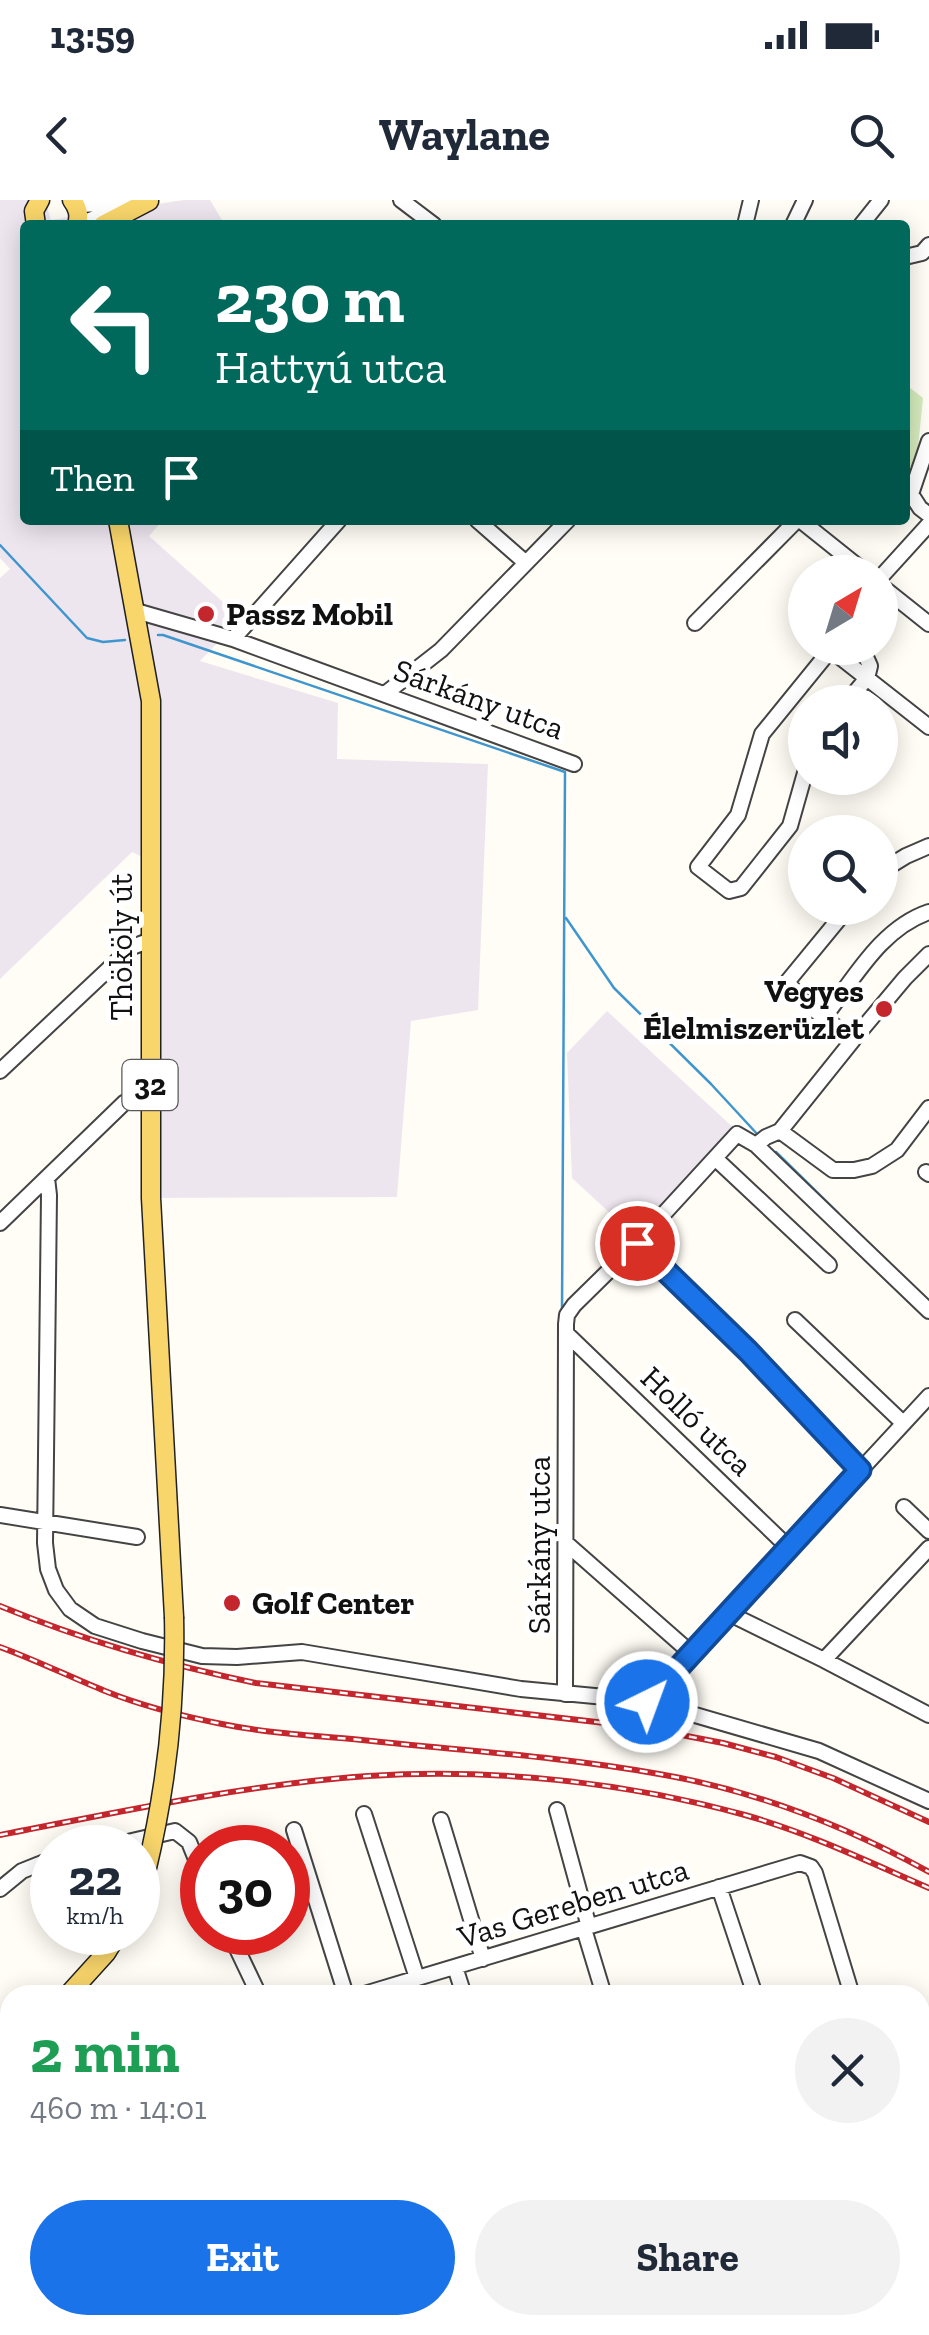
<!DOCTYPE html>
<html lang="en">
<head>
<meta charset="utf-8">
<style>
	:root { --surface:#fff; --page:#f2f2f3; --text:#1f2937; --muted:#747a83; --accent:#1a73e8 }
	body { margin:0; font-family:"Zilla Slab",serif; background:var(--page); color:var(--text); height:100vh; display:flex; flex-direction:column; font-size:38px; white-space:nowrap }
	* { box-sizing:border-box; margin:0 }
	p { font-size:32px; color:var(--muted) }
	.icon { flex:none; width:55px; height:55px; fill:none; stroke:currentColor; stroke-width:2; stroke-linecap:round; stroke-linejoin:round }
	.map { position:relative; flex:1; overflow:hidden }
	.drawer { position:absolute; left:0px; top:1785px; width:930px; height:350px; display:flex; flex-direction:column; background:var(--surface); border-radius:30px 30px 0 0; box-shadow:0 5px 25px #0003 }
	.drawer>* { flex:none }
	.guide { position:absolute; left:20px; top:20px; width:890px; height:305px; border-radius:10px; box-shadow:0 5px 25px #0003; background:#00695c; color:#fff; overflow:hidden }
	.needle { width:65px; rotate:38deg }
	.buttons { position:absolute; left:788px; top:355px; display:grid; gap:20px }
	.buttons a { display:grid; place-items:center; width:110px; height:110px; border-radius:50%; background:var(--surface); box-shadow:0 5px 25px #0003; font-size:50px }
	.speed { position:absolute; left:30px; top:1625px; display:flex; gap:20px; font-size:50px; font-weight:700; text-align:center }
	.speed>* { display:grid; place-content:center; width:130px; height:130px; border-radius:50%; background:var(--surface); box-shadow:0 5px 25px #0003; line-height:1 }
	.speed small { font-size:25px; font-weight:400 }
	.speed .limit { border:15px solid #d22; background:#fff; color:#111 }
	.pin { position:absolute; display:grid; place-items:center; width:85px; height:85px; color:#fff; margin:-42px; border:5px solid #fff; border-radius:50%; box-shadow:0 2px 10px #0007 }
	.me { position:absolute; width:110px; margin:-55px; rotate:42deg; stroke-linejoin:round; filter:drop-shadow(0 0 8px #0008) }
	.turn { display:flex; align-items:center; gap:35px; height:210px; padding:0 30px; font-size:45px }
	.turn .icon { width:130px; height:130px; stroke-width:2.5 }
	.turn b { display:block; font-size:70px; line-height:85px }
	.then { display:flex; align-items:center; height:95px; padding:0 30px; background:#0003; gap:20px; font-size:38px }
	.round { display:grid; place-items:center; flex:none; width:105px; height:105px; border-radius:52px; background:var(--page) }
	.head { display:flex; align-items:center; justify-content:space-between; height:170px; padding:0 30px }
	h1 { font-size:60px; font-weight:800; line-height:75px; color:#1e9e55 }
	.cta { display:flex; gap:20px; margin-top:auto; padding:20px 30px }
	.cta a { flex:1; height:115px; border-radius:60px; background:var(--accent); color:#fff; font-size:40px; font-weight:800; line-height:115px; text-align:center }
	.cta a+a { background:var(--page); color:var(--text) }
	.status { display:flex; justify-content:space-between; align-items:center; height:70px; padding:0 50px; background:var(--surface); direction:ltr }
	.status svg { height:28px; fill:currentColor }
	header { display:flex; justify-content:space-between; align-items:center; height:130px; padding:0 30px; background:var(--surface); font-size:45px; font-weight:800 }
	.map>svg:first-child { display:block }
</style>
</head>
<body>
<div class="status"><b>13:59</b><svg viewBox="0 0 49 12"><path d="M0 12V9h3v3zM5 12V6h3v6zM10 12V3h3v9zM15 12V0h3v12zM26 1h20v11H26zM47 4h2v5h-2z"/></svg></div>
<header><svg class="icon" aria-label="back" viewBox="0 0 24 24"><path d="M15 5l-7 7 7 7"/></svg>Waylane<svg class="icon" aria-label="search" viewBox="0 0 24 24"><circle cx="10" cy="10" r="6"/><path d="M15 15l6 6"/></svg></header>
<div class="map">
<svg width="929" height="2135" viewBox="0 0 929 2135">
	<rect width="100%" height="100%" fill="#fffdf5"/>
	<path fill="#eee6ef" d="M0,0H45L51,20L184,0H210L225,25H25V320H163L149,336L241,418L200,461L338,503L337,559L488,564L478,810L411,821L397,997L151,998V661L132,652L0,779V378L10,369L0,358Z
		M607,811L737,931L638,1039L572,978L567,853Z"/>
	<path fill="#d5ebbd" d="M905,184L923,198L916,267H905Z"/>
	<g fill="none" stroke-linecap="round" stroke-linejoin="round">
		<path stroke="#3f96cf" stroke-width="2.5" d="M0,345L87,438L103,442L125,440
			M158,435H163L565,572L562,1111
			M566,718L614,788L711,884L759,936
			M776,952L838,1013"/>
		<defs>
			<path id="minor" d="M401,0L434,25
				M73,1L83,5L118,2
				M78,24L129,6
				M745,25L751,0
				M793,25L805,0
				M861,25L881,0
				M905,57L922,53L929,45
				M929,241L911,294L920,308L929,315
				M477,320L526,363
				M800,320L865,372
				M880,378L929,324
				M880,385L929,424
				M136,411L233,439L574,564
				M695,423L797,320
				M233,439L339,320
				M831,450L929,527
				M386,493L441,450L568,320
				M847,502L867,478L870,466L866,457L856,448
				M805,573L790,626L741,688L729,691L698,667L738,615L762,534L832,448
				M880,672L906,656L929,646
				M825,816C854,779 881,728 929,712
				M853,840L905,778L929,754
				M0,871L132,747L151,740
				M780,931L833,970H854L872,966L897,950L929,908
				M756,945L766,937L780,931L853,840C835,825 796,800 788,781L848,708
				M716,959L829,1065
				M926,972L929,974
				M47,978L49,995L45,1343L48,1369L56,1390L70,1409L95,1426L142,1441L202,1456L237,1457L302,1452L521,1489L647,1501L819,1551L929,1601
				M0,1023L124,903L150,887
				M637,1043L748,1151L860,1270
				M795,1120L903,1223
				M568,1135L788,1347
				M904,1307L929,1331
				M0,1315L137,1337
				M566,1343L691,1453
				M728,1413L824,1460L929,1515
				M824,1460L929,1348
				M565,1494L566,1124L567,1115L574,1105L637,1043L737,934L756,945L929,1111
				M647,1501L929,1196
				M557,1610L589,1727
				M364,1614L417,1778
				M441,1620L483,1759
				M294,1630L346,1795
				M102,1648L175,1631L189,1642L202,1674
				M719,1687L755,1795
				M0,1689L22,1671L52,1659
				M584,1729L604,1795
				M229,1732L259,1795
				M455,1767L464,1795
				M361,1795L800,1663L811,1667L815,1673L852,1795
				M920,1829L929,1826
				M920,1934L929,1931
				M0,1946L10,1945
				M920,1999L929,1996
				M0,2048L10,2050
				M483,2125L491,2135
				M5,2135L10,2104
				M47,2135L49,2125
				M152,2135L180,2125
				M505,2135L534,2125"/>
			<path id="major" d="M72,0C78,8 80,15 77,25
				M36,25L34,11L40,0
				M103,25L149,1
				M118,320L151,501V998L174,1417
				M138,1696L146,1672
				M68,1795L106,1753L119,1732
				M0,1843L10,1837"/>
		</defs>
		<use href="#minor" stroke="#444" stroke-width="18"/>
		<use href="#major" stroke="#222" stroke-width="21"/>
		<use href="#minor" stroke="#fff" stroke-width="14"/>
		<use href="#major" stroke="#f9d66b" stroke-width="18"/>
		<defs>
			<path id="rail" d="M0,1406C83,1440 168,1465 256,1483L640,1527L723,1543L776,1557L833,1578L929,1622
				M0,1447C36,1460 70,1477 105,1491C142,1506 182,1516 222,1524C271,1534 322,1536 372,1541C468,1551 565,1557 659,1574C753,1590 846,1626 929,1672
				M0,1635C119,1612 247,1584 368,1576C494,1568 624,1582 745,1615C809,1633 869,1662 929,1688"/>
		</defs>
		<use href="#rail" stroke="#c4262e" stroke-width="6"/>
		<use href="#rail" stroke="#fff" stroke-width="2.5" stroke-dasharray="8" stroke-linecap="butt"/>
		<defs>
			<path id="major-bridge" d="M146,1672C166,1589 176,1504 174,1417"/>
		</defs>
		<use href="#major-bridge" stroke="#222" stroke-width="21" stroke-linecap="butt"/>
		<use href="#major-bridge" stroke="#f9d66b" stroke-width="18"/>
	</g>
	<g fill="none" stroke-linecap="round" stroke-linejoin="round">
		<defs>
			<path id="route" d="M637,1043L748,1151L860,1270L647,1502"/>
		</defs>
		<use href="#route" stroke="#114b97" stroke-width="25"/>
		<use href="#route" stroke="#1a73e8" stroke-width="18"/>
	</g>
	<g fill="#c4262e" stroke="#fff" stroke-width="4">
		<circle cx="206" cy="414" r="10"/>
		<circle cx="884" cy="809" r="10"/>
		<circle cx="232" cy="1403" r="10"/>
	</g>
	<g text-anchor="middle" dominant-baseline="central" stroke-width="10" stroke-linejoin="round" paint-order="stroke">
		<rect fill="#fff" stroke="#585858" stroke-width="2.5" x="122.5" y="860" width="55" height="50" rx="8"/>
		<g font-size="30" font-weight="bold" fill="#111">
			<text x="150" y="885">32</text>
		</g>
		<g font-size="32" font-weight="bold" fill="#111" stroke="#fff" text-anchor="start">
			<text x="226" y="414">Passz Mobil</text>
			<text x="864" y="791" text-anchor="end">Vegyes<tspan x="864" dy="37">Élelmiszerüzlet</tspan></text>
			<text x="252" y="1403">Golf Center</text>
		</g>
		<g font-size="32" fill="#111" stroke="#fff">
			<text transform="translate(479 499) rotate(20)">Sárkány utca</text>
			<text transform="translate(121 747) rotate(-90)">Thököly út</text>
			<text transform="translate(697 1221) rotate(44)">Holló utca</text>
			<text transform="translate(539 1345) rotate(-90)">Sárkány utca</text>
			<text transform="translate(573 1703) rotate(-17)">Vas Gereben utca</text>
		</g>
	</g>
</svg>
<div class="buttons">
<a><svg class="needle" viewBox="-14 -14 28 28"><path d="M0-13l5 13h-10z" fill="#e53935"/><path d="M0 13l5-13h-10z" fill="#747a83"/></svg></a>
<a><svg class="icon" aria-label="sound" viewBox="0 0 24 24"><path d="M4 9h4l5-4v14l-5-4H4zM17 9q2 3 0 6"/></svg></a>
<a><svg class="icon" aria-label="search" viewBox="0 0 24 24"><circle cx="10" cy="10" r="6"/><path d="M15 15l6 6"/></svg></a>
</div>
<div class="speed"><div>22<small>km/h</small></div><div class="limit">30</div></div>
<div class="pin" style="left:637px;top:1043px;background:#d93025"><svg class="icon" aria-label="arrive" viewBox="0 0 24 24"><path d="M6 21V4h12l-3 4 3 4H6"/></svg></div>
<svg class="me" style="left:647px;top:1502px" viewBox="-20 -20 40 40"><circle r="17" fill="#1a73e8" stroke="#fff" stroke-width="3"/><path d="M0-11L8 9 0 5-8 9z" fill="#fff"/></svg>
<div class="guide">
<div class="turn"><svg class="icon" aria-label="left" viewBox="0 0 24 24"><path d="M17 20v-9H6M10 6l-5 5 5 5"/></svg><div><b>230 m</b>Hattyú utca</div></div>
<div class="then">Then<svg class="icon" aria-label="arrive" viewBox="0 0 24 24"><path d="M6 21V4h12l-3 4 3 4H6"/></svg></div>
</div>
<section class="drawer">
<div class="head"><div><h1>2 min</h1><p>460 m · 14:01</p></div><a class="round"><svg class="icon" aria-label="close" viewBox="0 0 24 24"><path d="M6 6l12 12M18 6L6 18"/></svg></a></div>
<div class="cta"><a>Exit</a><a>Share</a></div>
</section>
</div>
</body>
</html>
